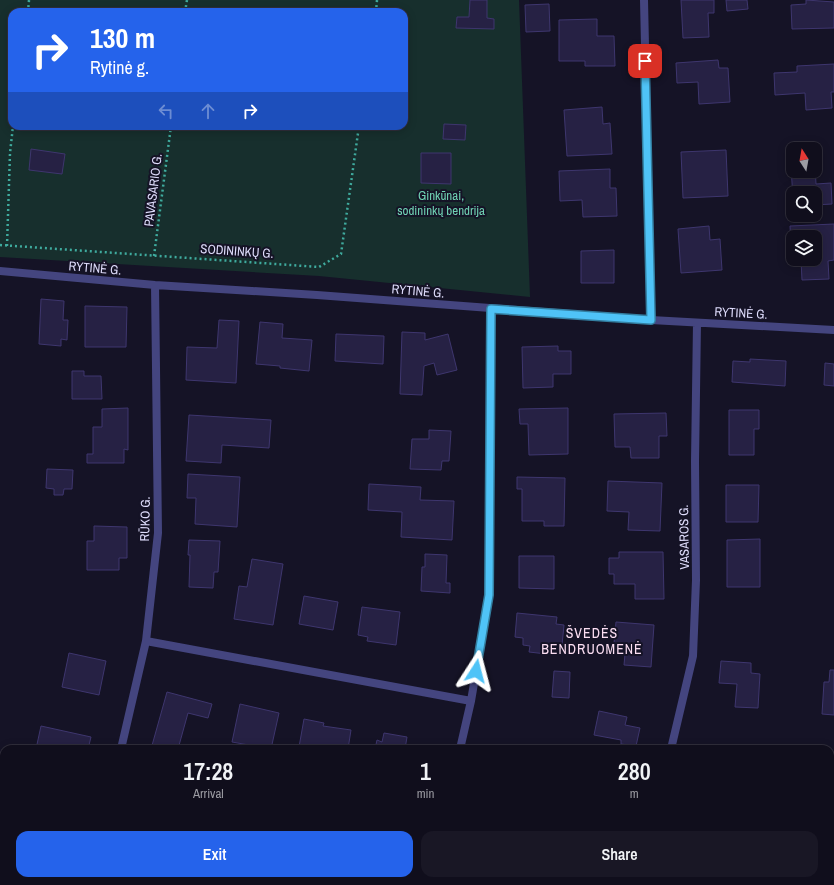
<!DOCTYPE html>
<html lang="en">
<head>
<meta charset="utf-8">
<style>
	:root { --surface:#100e1c; --page:#191725; --text:#f1f3f6; --muted:#9c9ca3; --line:#302e3b; --accent:#2563eb }
	body { margin:0; font-family:"Archivo Narrow",sans-serif; background:var(--page); color:var(--text); height:100vh; display:flex; flex-direction:column; font-size:15px; white-space:nowrap }
	* { box-sizing:border-box; margin:0 }
	p { font-size:13px; color:var(--muted) }
	.icon { flex:none; width:22px; height:22px; fill:none; stroke:currentColor; stroke-width:2; stroke-linecap:round; stroke-linejoin:round }
	.map { position:relative; flex:1; overflow:hidden }
	.drawer { position:absolute; left:0px; top:745px; width:834px; height:140px; display:flex; flex-direction:column; background:var(--surface); border-radius:12px 12px 0 0; box-shadow:0 2px 10px #0003,0 0 0 1px var(--line) }
	.drawer>* { flex:none }
	.hud { position:absolute; left:8px; top:8px; width:400px; height:122px; border-radius:12px; box-shadow:0 2px 10px #0003,0 0 0 1px var(--line); background:#2563eb; color:#fff; overflow:hidden }
	.needle { width:26px; rotate:349deg }
	.controls { position:absolute; left:786px; top:142px; display:grid; gap:8px }
	.controls a { display:grid; place-items:center; width:36px; height:36px; border-radius:8px; background:var(--surface); box-shadow:0 2px 10px #0003,0 0 0 1px var(--line); font-size:20px }
	.pin { position:absolute; display:grid; place-items:center; width:34px; height:34px; color:#fff; margin:-17px; border-radius:8px; box-shadow:0 2px 6px #0006 }
	.me { position:absolute; width:44px; margin:-22px; rotate:9deg; stroke-linejoin:round; filter:drop-shadow(0 0 3px #0008) }
	.turn { display:flex; align-items:center; gap:14px; height:84px; padding:0 16px; font-size:18px }
	.turn .icon { width:52px; height:52px; stroke-width:2.5 }
	.turn b { display:block; font-size:28px; line-height:34px }
	.lanes { display:flex; align-items:center; height:38px; padding:0 16px; background:#0003; justify-content:center; gap:20px; direction:ltr }
	.lanes .off { opacity:.35 }
	.eta { display:flex; justify-content:space-evenly; align-items:center; height:68px; text-align:center }
	.eta b { font-size:24px; font-weight:600; line-height:28px }
	.cta { display:flex; gap:8px; margin-top:auto; padding:8px 16px }
	.cta a { flex:1; height:46px; border-radius:12px; background:var(--accent); color:#fff; font-size:16px; font-weight:600; line-height:46px; text-align:center }
	.cta a+a { background:var(--page); color:var(--text) }
	.map>svg:first-child { display:block }
</style>
</head>
<body>
<div class="map">
<svg width="834" height="885" viewBox="0 0 834 885">
	<rect width="100%" height="100%" fill="#151326"/>
	<path fill="#172f2d" fill-rule="evenodd" d="M0,0H519L530,297L319,276L0,257ZM12,12H404V126H12Z"/>
	<path fill="#262144" stroke="#3e366e" fill-rule="evenodd" d="M470,0H487V18L494,19V29L456,28L457,17H469Z
		M681,0H714V13H708L709,37L683,38Z
		M726,0H747L748,9L727,11Z
		M806,0L834,2V28L792,29L791,5L806,4Z
		M549,4L550,31L526,32L525,5Z
		M597,19V36H614L615,66H585V61H559V20Z
		M718,60L719,68H728L730,102L699,104L698,82L677,83L676,63Z
		M834,64V92H831L832,108L806,110L805,93L775,95L774,73L797,72V66Z
		M602,107L603,124L610,123L612,154L567,156L564,110Z
		M444,124L466,125L465,140L443,139Z
		M31,149L65,154L62,174L29,170Z
		M726,150L728,196L683,198L681,152Z
		M421,153H451V184L421,183Z
		M815,167L816,184L831,183L832,204L815,205V193H793V197L791,168H793V171H815Z
		M610,169V188H616L617,216L583,217L582,200L560,201L559,171Z
		M834,224V260L828,261L829,279L802,280L801,260H792L790,226ZM793,237H815V259H793Z
		M709,226L710,240L720,239L722,270L681,273L678,229Z
		M614,250V283H581V251Z
		M41,299L64,301L63,320H68L67,340L61,339V346L39,344Z
		M85,306L127,307L126,347H85Z
		M219,320L239,321L236,383L186,380L187,347L217,348Z
		M260,322L283,324L282,338L312,340L309,371L280,368V366L256,364Z
		M402,332L425,333V340L448,334L457,370L437,375L434,363L424,366L422,395L400,394Z
		M336,334L384,336L383,364L335,361Z
		M558,346V351H571V374H553V387L523,388L522,347Z
		M750,359L786,361L785,386L732,382L733,361L750,362Z
		M825,363L834,364V386L824,385Z
		M72,371H84V376H101L102,399H72Z
		M128,408V450L124,449V463H87V454H93V427H102V409Z
		M568,408V454L529,455L528,424H520L519,409Z
		M729,410H759V429H754V455H729Z
		M666,413L667,436H659V458H631L630,447H615L614,414Z
		M189,415L271,420L269,448L222,445L221,463L186,461Z
		M429,430L451,431L449,461H442L441,470L410,469L412,439H429Z
		M47,469L73,470L72,489H64L63,495H54V489L46,488Z
		M188,474L240,477L237,527L195,524L196,498H187Z
		M517,477L565,478L564,526H544V521H522V489H517Z
		M608,481L662,483L660,531L628,530L629,512L607,511Z
		M369,484L421,487L420,500L454,501L452,540L401,537L402,512L368,510Z
		M726,485H759L758,522H726Z
		M94,526L127,527V558H119V570H87V541H94Z
		M760,539V587H727V540Z
		M189,540L220,541L218,572H214L213,588L189,587L190,555H188Z
		M619,552H663L664,599H635V584H614V574H609V558H619Z
		M425,554L447,555L446,583H450V593L421,591L422,567H425Z
		M519,556H554V589L519,588Z
		M252,559L283,564L273,625L234,619L239,586L247,587Z
		M304,596L338,602L333,630L299,624Z
		M362,607L400,612L396,645L367,641L368,637L358,635Z
		M517,613L557,617L556,624L564,625L562,645L556,644L555,655L529,652L530,646L523,645V638L515,637Z
		M616,622L654,625L651,667L624,665L625,654H613Z
		M69,653L106,661L99,695L62,687Z
		M721,661L751,663V673L760,674L758,708L735,707L737,684L719,683Z
		M830,670H834V715L822,714L824,682H829Z
		M554,671L570,672L569,698L552,697Z
		M167,692L212,704L208,718L188,713L178,749H151Z
		M240,704L279,713L271,749L232,742Z
		M599,711L627,717L625,725L640,728L636,746L621,744V740L594,735Z
		M304,719L324,723L323,726L351,730L348,749H311L299,747Z
		M41,726L91,737L88,749H36Z
		M384,733L407,737L405,749H375L377,740L382,742Z
		M156,881H174L173,885H155Z
		M467,881H488L491,882L490,885H466Z
		M676,881H702L699,885H682L675,883Z
		M773,881H802L807,882L806,885H772Z"/>
	<g fill="none" stroke-linecap="round" stroke-linejoin="round">
		<path stroke="#3fab9e" stroke-width="2.5" stroke-dasharray="2 3" stroke-linecap="butt" d="M28,12L29,0
			M185,12L187,0
			M376,12L377,0
			M0,245L319,267L341,254L359,126
			M7,246L10,153L13,126
			M154,256L171,126"/>
		<path stroke="#44457f" stroke-width="8" d="M644,0L651,320
			M0,271L155,285L317,295L651,320L834,330
			M146,641L471,701
			M121,749L146,641L158,533L155,285
			M460,749L471,701L489,595L491,309
			M671,749L693,656L696,580L695,461L697,323
			M88,885L89,881
			M428,885L429,881
			M641,885L642,881"/>
	</g>
	<g fill="none" stroke-linecap="round" stroke-linejoin="round">
		<defs>
			<path id="route" d="M476,671L489,595L491,309L651,320L645,61"/>
		</defs>
		<use href="#route" stroke="#337fa1" stroke-width="10"/>
		<use href="#route" stroke="#4fc3f7" stroke-width="7"/>
	</g>
	<g text-anchor="middle" dominant-baseline="central" stroke-width="4" stroke-linejoin="round" paint-order="stroke">
		<g font-size="13" fill="#dedcfb" stroke="#151326">
			<text transform="translate(153 190) rotate(-83)">PAVASARIO G.</text>
			<text transform="translate(237 251) rotate(4)">SODININKŲ G.</text>
			<text transform="translate(95 268) rotate(5)">RYTINĖ G.</text>
			<text transform="translate(418 291) rotate(5)">RYTINĖ G.</text>
			<text transform="translate(741 313) rotate(3)">RYTINĖ G.</text>
			<text transform="translate(145 519) rotate(-89)">RŪKO G.</text>
			<text transform="translate(684 537) rotate(-91)">VASAROS G.</text>
		</g>
		<g font-size="13" fill="#70d2b4" stroke="#151326">
			<text x="441" y="195">Ginkūnai,<tspan x="441" dy="15">sodininkų bendrija</tspan></text>
		</g>
		<g font-size="14" letter-spacing="1" fill="#fbdef2" stroke="#151326">
			<text x="592" y="633">ŠVEDĖS<tspan x="592" dy="16">BENDRUOMENĖ</tspan></text>
		</g>
	</g>
</svg>
<div class="controls">
<a><svg class="needle" viewBox="-14 -14 28 28"><path d="M0-13l5 13h-10z" fill="#e53935"/><path d="M0 13l5-13h-10z" fill="#9c9ca3"/></svg></a>
<a><svg class="icon" aria-label="search" viewBox="0 0 24 24"><circle cx="10" cy="10" r="6"/><path d="M15 15l6 6"/></svg></a>
<a><svg class="icon" aria-label="layers" viewBox="0 0 24 24"><path d="M12 4l9 5-9 5-9-5zM3 14l9 5 9-5"/></svg></a>
</div>
<div class="pin" style="left:645px;top:61px;background:#d93025"><svg class="icon" aria-label="arrive" viewBox="0 0 24 24"><path d="M6 21V4h12l-3 4 3 4H6"/></svg></div>
<svg class="me" style="left:476px;top:671px" viewBox="-20 -20 40 40"><path d="M0-17L14 15 0 8-14 15z" fill="#4fc3f7" stroke="#fff" stroke-width="4"/></svg>
<div class="hud">
<div class="turn"><svg class="icon" aria-label="right" viewBox="0 0 24 24"><path d="M7 20v-9h11M14 6l5 5-5 5"/></svg><div><b>130 m</b>Rytinė g.</div></div>
<div class="lanes"><svg class="icon off" aria-label="left" viewBox="0 0 24 24"><path d="M17 20v-9H6M10 6l-5 5 5 5"/></svg><svg class="icon off" aria-label="ahead" viewBox="0 0 24 24"><path d="M12 20V5M6 11l6-6 6 6"/></svg><svg class="icon" aria-label="right" viewBox="0 0 24 24"><path d="M7 20v-9h11M14 6l5 5-5 5"/></svg></div>
</div>
<section class="drawer">
<div class="eta">
<div><b>17:28</b><p>Arrival</p></div>
<div><b>1</b><p>min</p></div>
<div><b>280</b><p>m</p></div>
</div>
<div class="cta"><a>Exit</a><a>Share</a></div>
</section>
</div>
</body>
</html>
